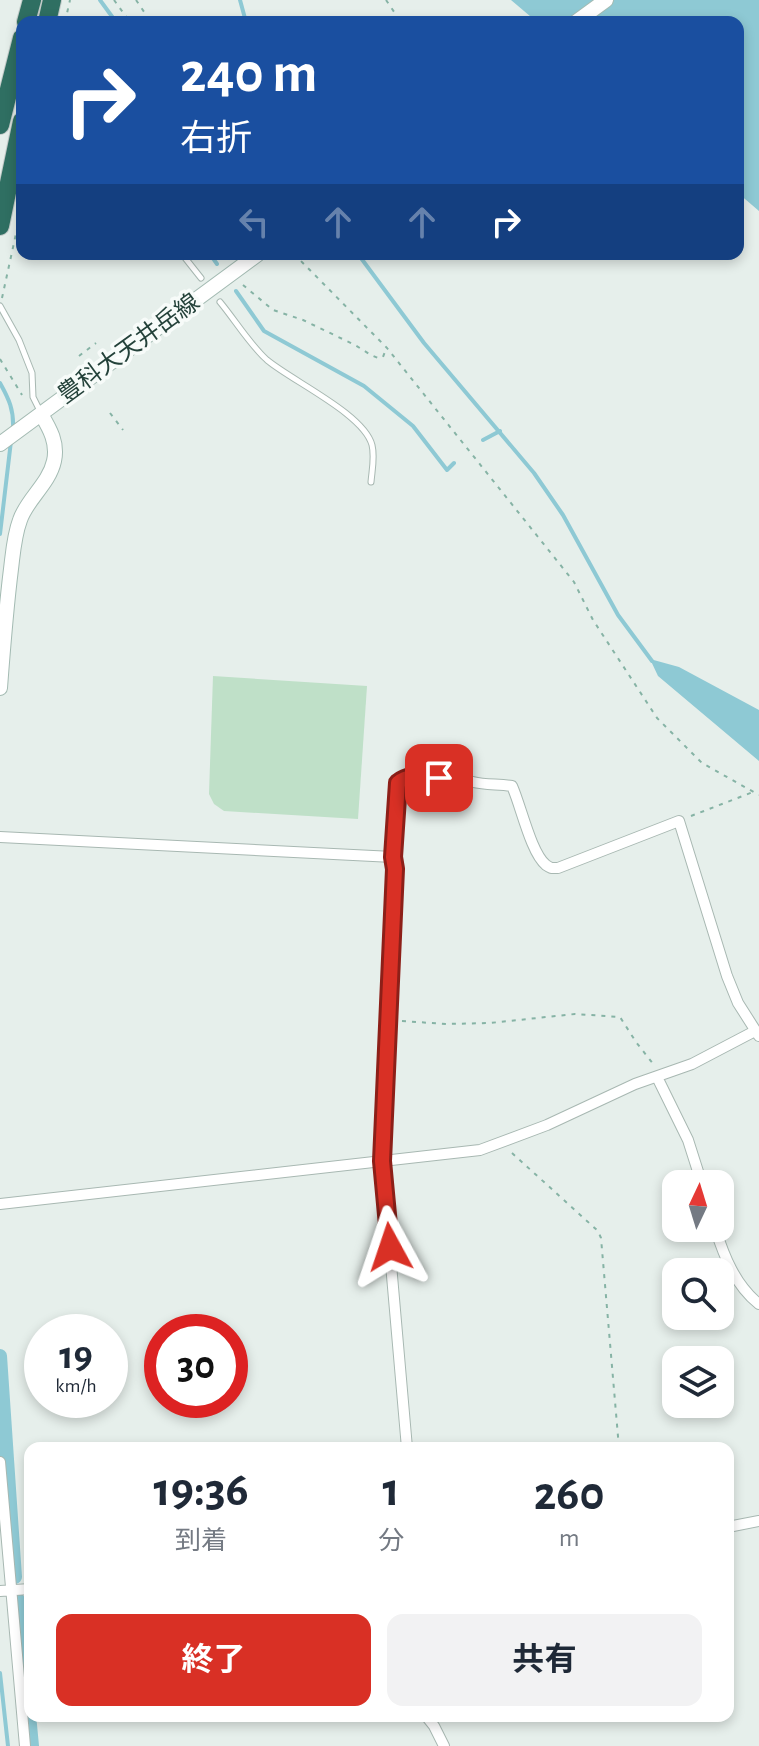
<!DOCTYPE html>
<html lang="ja">
<head>
<meta charset="utf-8">
<style>
	:root { --surface:#fff; --page:#f2f2f3; --text:#1f2937; --muted:#747a83; --accent:#d93025 }
	body { margin:0; font-family:"Alegreya Sans","Noto Sans JP",sans-serif; background:var(--page); color:var(--text); height:100vh; display:flex; flex-direction:column; font-size:30px; white-space:nowrap }
	* { box-sizing:border-box; margin:0 }
	p { font-size:26px; color:var(--muted) }
	.icon { flex:none; width:44px; height:44px; fill:none; stroke:currentColor; stroke-width:2; stroke-linecap:round; stroke-linejoin:round }
	.map { position:relative; flex:1; overflow:hidden }
	.details { position:absolute; left:24px; top:1442px; width:710px; height:280px; display:flex; flex-direction:column; background:var(--surface); border-radius:16px; box-shadow:0 4px 12px #0003 }
	.details>* { flex:none }
	.guide { position:absolute; left:16px; top:16px; width:728px; height:244px; border-radius:16px; box-shadow:0 4px 12px #0003; background:#1a4fa0; color:#fff; overflow:hidden }
	.needle { width:52px; rotate:4deg }
	.tools { position:absolute; left:662px; top:1170px; display:grid; gap:16px }
	.tools a { display:grid; place-items:center; width:72px; height:72px; border-radius:16px; background:var(--surface); box-shadow:0 4px 12px #0003; font-size:40px }
	.speed { position:absolute; left:24px; top:1314px; display:flex; gap:16px; font-size:40px; font-weight:700; text-align:center }
	.speed>* { display:grid; place-content:center; width:104px; height:104px; border-radius:50%; background:var(--surface); box-shadow:0 4px 12px #0003; line-height:1 }
	.speed small { font-size:20px; font-weight:400 }
	.speed .limit { border:12px solid #d22; background:#fff; color:#111 }
	.pin { position:absolute; display:grid; place-items:center; width:68px; height:68px; color:#fff; margin:-34px; border-radius:16px; box-shadow:0 4px 12px #0006 }
	.me { position:absolute; width:88px; margin:-44px; rotate:355deg; stroke-linejoin:round; filter:drop-shadow(0 0 6px #0008) }
	.turn { display:flex; align-items:center; gap:28px; height:168px; padding:0 32px; font-size:36px }
	.turn .icon { width:104px; height:104px; stroke-width:2.5 }
	.turn b { display:block; font-size:56px; line-height:68px }
	.lanes { display:flex; align-items:center; height:76px; padding:0 32px; background:#0003; justify-content:center; gap:40px; direction:ltr }
	.lanes .off { opacity:.35 }
	.eta { display:flex; justify-content:space-evenly; align-items:center; height:136px; text-align:center }
	.eta b { font-size:48px; font-weight:700; line-height:56px }
	.action { display:flex; gap:16px; margin-top:auto; padding:16px 32px }
	.action a { flex:1; height:92px; border-radius:16px; background:var(--accent); color:#fff; font-size:32px; font-weight:700; line-height:92px; text-align:center }
	.action a+a { background:var(--page); color:var(--text) }
	.map>svg:first-child { display:block }
</style>
</head>
<body>
<div class="map">
<svg width="759" height="1746" viewBox="0 0 759 1746">
	<rect width="100%" height="100%" fill="#e6efeb"/>
	<path fill="#bfe0c8" d="M213,676L367,686L358,819L224,811L214,804L209,794Z"/>
	<path fill="#8ec9d4" d="M511,0H759V211L738,193V22H537Z
		M650,659L679,667L759,710V761L658,676Z"/>
	<g fill="none" stroke-linecap="round" stroke-linejoin="round">
		<path stroke="#8ec9d4" stroke-width="4" d="M100,0L116,22
			M240,0L246,22
			M210,254L217,264
			M358,254L424,343L534,473L563,515L618,615L652,661
			M236,291L264,331L364,386L413,426L447,470L454,463
			M0,383C9,399 14,410 13,429
			M483,440L500,431
			M0,534L11,441
			M0,1673L8,1746"/>
		<path stroke="#8ec9d4" stroke-width="14" d="M0,1356L15,1577
			M18,1600L32,1746"/>
		<defs>
			<path id="lane" d="M182,254L201,278
				M220,302C235,320 250,345 267,360C292,381 364,414 372,445C375,457 372,470 371,482
				M0,306L19,340L32,373L33,397L41,413"/>
			<path id="street" d="M0,837L393,857
				M657,1077L688,1140L702,1184
				M0,1204L480,1150L547,1125L635,1084L692,1064L755,1031
				M715,1228C724,1256 735,1285 759,1304
				M407,1448L382,1161L395,869L393,857L398,783C412,770 454,779 473,782C485,785 499,784 512,786C521,806 531,853 546,865C552,869 551,868 558,868L679,821L727,976L738,1003L759,1036
				M0,1462L25,1746
				M728,1527L759,1521
				M0,1591L30,1589
				M426,1716L434,1726L444,1746"/>
			<path id="secondary" d="M576,22L606,0
				M0,444L258,254
				M0,688C3,648 6,609 11,569C13,553 14,536 20,520C27,499 49,484 54,461C58,443 50,429 41,414"/>
			<path id="highway" d="M26,22L32,0
				M47,22L52,0
				M0,125L22,38
				M0,226L22,121"/>
		</defs>
		<use href="#lane" stroke="#a8b8b2" stroke-width="7"/>
		<use href="#street" stroke="#a8b8b2" stroke-width="12"/>
		<use href="#secondary" stroke="#a4bbb3" stroke-width="16"/>
		<use href="#highway" stroke="#c2cac8" stroke-width="20"/>
		<path stroke="#86b3a5" stroke-width="2" stroke-dasharray="4 6" stroke-linecap="butt" d="M114,0L130,22
			M136,0L151,22
			M386,0L401,22
			M65,22L70,0
			M221,254L224,260
			M294,254L387,348L574,582L593,620L657,718L702,763L759,795
			M243,285L273,310L303,320L355,345L371,355L378,358L383,357L386,349
			M2,298L22,206
			M79,356L96,343
			M0,359L22,395
			M110,413L123,430
			M691,816L753,792
			M402,1021L446,1024L490,1023L575,1014L620,1017L636,1042L654,1065
			M512,1153L598,1231L601,1238L619,1448"/>
		<use href="#lane" stroke="#fff" stroke-width="5"/>
		<use href="#street" stroke="#fff" stroke-width="10"/>
		<use href="#secondary" stroke="#fff" stroke-width="14"/>
		<use href="#highway" stroke="#2f6f62" stroke-width="18"/>
	</g>
	<g fill="none" stroke-linecap="round" stroke-linejoin="round">
		<defs>
			<path id="route" d="M390,1247L382,1161L395,869L393,857L398,783C409,773 424,777 439,778"/>
		</defs>
		<use href="#route" stroke="#8d1f18" stroke-width="20"/>
		<use href="#route" stroke="#d93025" stroke-width="14"/>
	</g>
	<g text-anchor="middle" dominant-baseline="central" stroke-width="7" stroke-linejoin="round" paint-order="stroke">
		<g font-size="24" fill="#24423a" stroke="#f7fbf9">
			<text transform="translate(129 349) rotate(-36)">豊科大天井岳線</text>
		</g>
	</g>
</svg>
<div class="tools">
<a><svg class="needle" viewBox="-14 -14 28 28"><path d="M0-13l5 13h-10z" fill="#e53935"/><path d="M0 13l5-13h-10z" fill="#747a83"/></svg></a>
<a><svg class="icon" aria-label="search" viewBox="0 0 24 24"><circle cx="10" cy="10" r="6"/><path d="M15 15l6 6"/></svg></a>
<a><svg class="icon" aria-label="layers" viewBox="0 0 24 24"><path d="M12 4l9 5-9 5-9-5zM3 14l9 5 9-5"/></svg></a>
</div>
<div class="speed"><div>19<small>km/h</small></div><div class="limit">30</div></div>
<div class="pin" style="left:439px;top:778px;background:#d93025"><svg class="icon" aria-label="arrive" viewBox="0 0 24 24"><path d="M6 21V4h12l-3 4 3 4H6"/></svg></div>
<svg class="me" style="left:390px;top:1247px" viewBox="-20 -20 40 40"><path d="M0-17L14 15 0 8-14 15z" fill="#d93025" stroke="#fff" stroke-width="4"/></svg>
<div class="guide">
<div class="turn"><svg class="icon" aria-label="right" viewBox="0 0 24 24"><path d="M7 20v-9h11M14 6l5 5-5 5"/></svg><div><b>240 m</b>右折</div></div>
<div class="lanes"><svg class="icon off" aria-label="left" viewBox="0 0 24 24"><path d="M17 20v-9H6M10 6l-5 5 5 5"/></svg><svg class="icon off" aria-label="ahead" viewBox="0 0 24 24"><path d="M12 20V5M6 11l6-6 6 6"/></svg><svg class="icon off" aria-label="ahead" viewBox="0 0 24 24"><path d="M12 20V5M6 11l6-6 6 6"/></svg><svg class="icon" aria-label="right" viewBox="0 0 24 24"><path d="M7 20v-9h11M14 6l5 5-5 5"/></svg></div>
</div>
<section class="details">
<div class="eta">
<div><b>19:36</b><p>到着</p></div>
<div><b>1</b><p>分</p></div>
<div><b>260</b><p>m</p></div>
</div>
<div class="action"><a>終了</a><a>共有</a></div>
</section>
</div>
</body>
</html>
